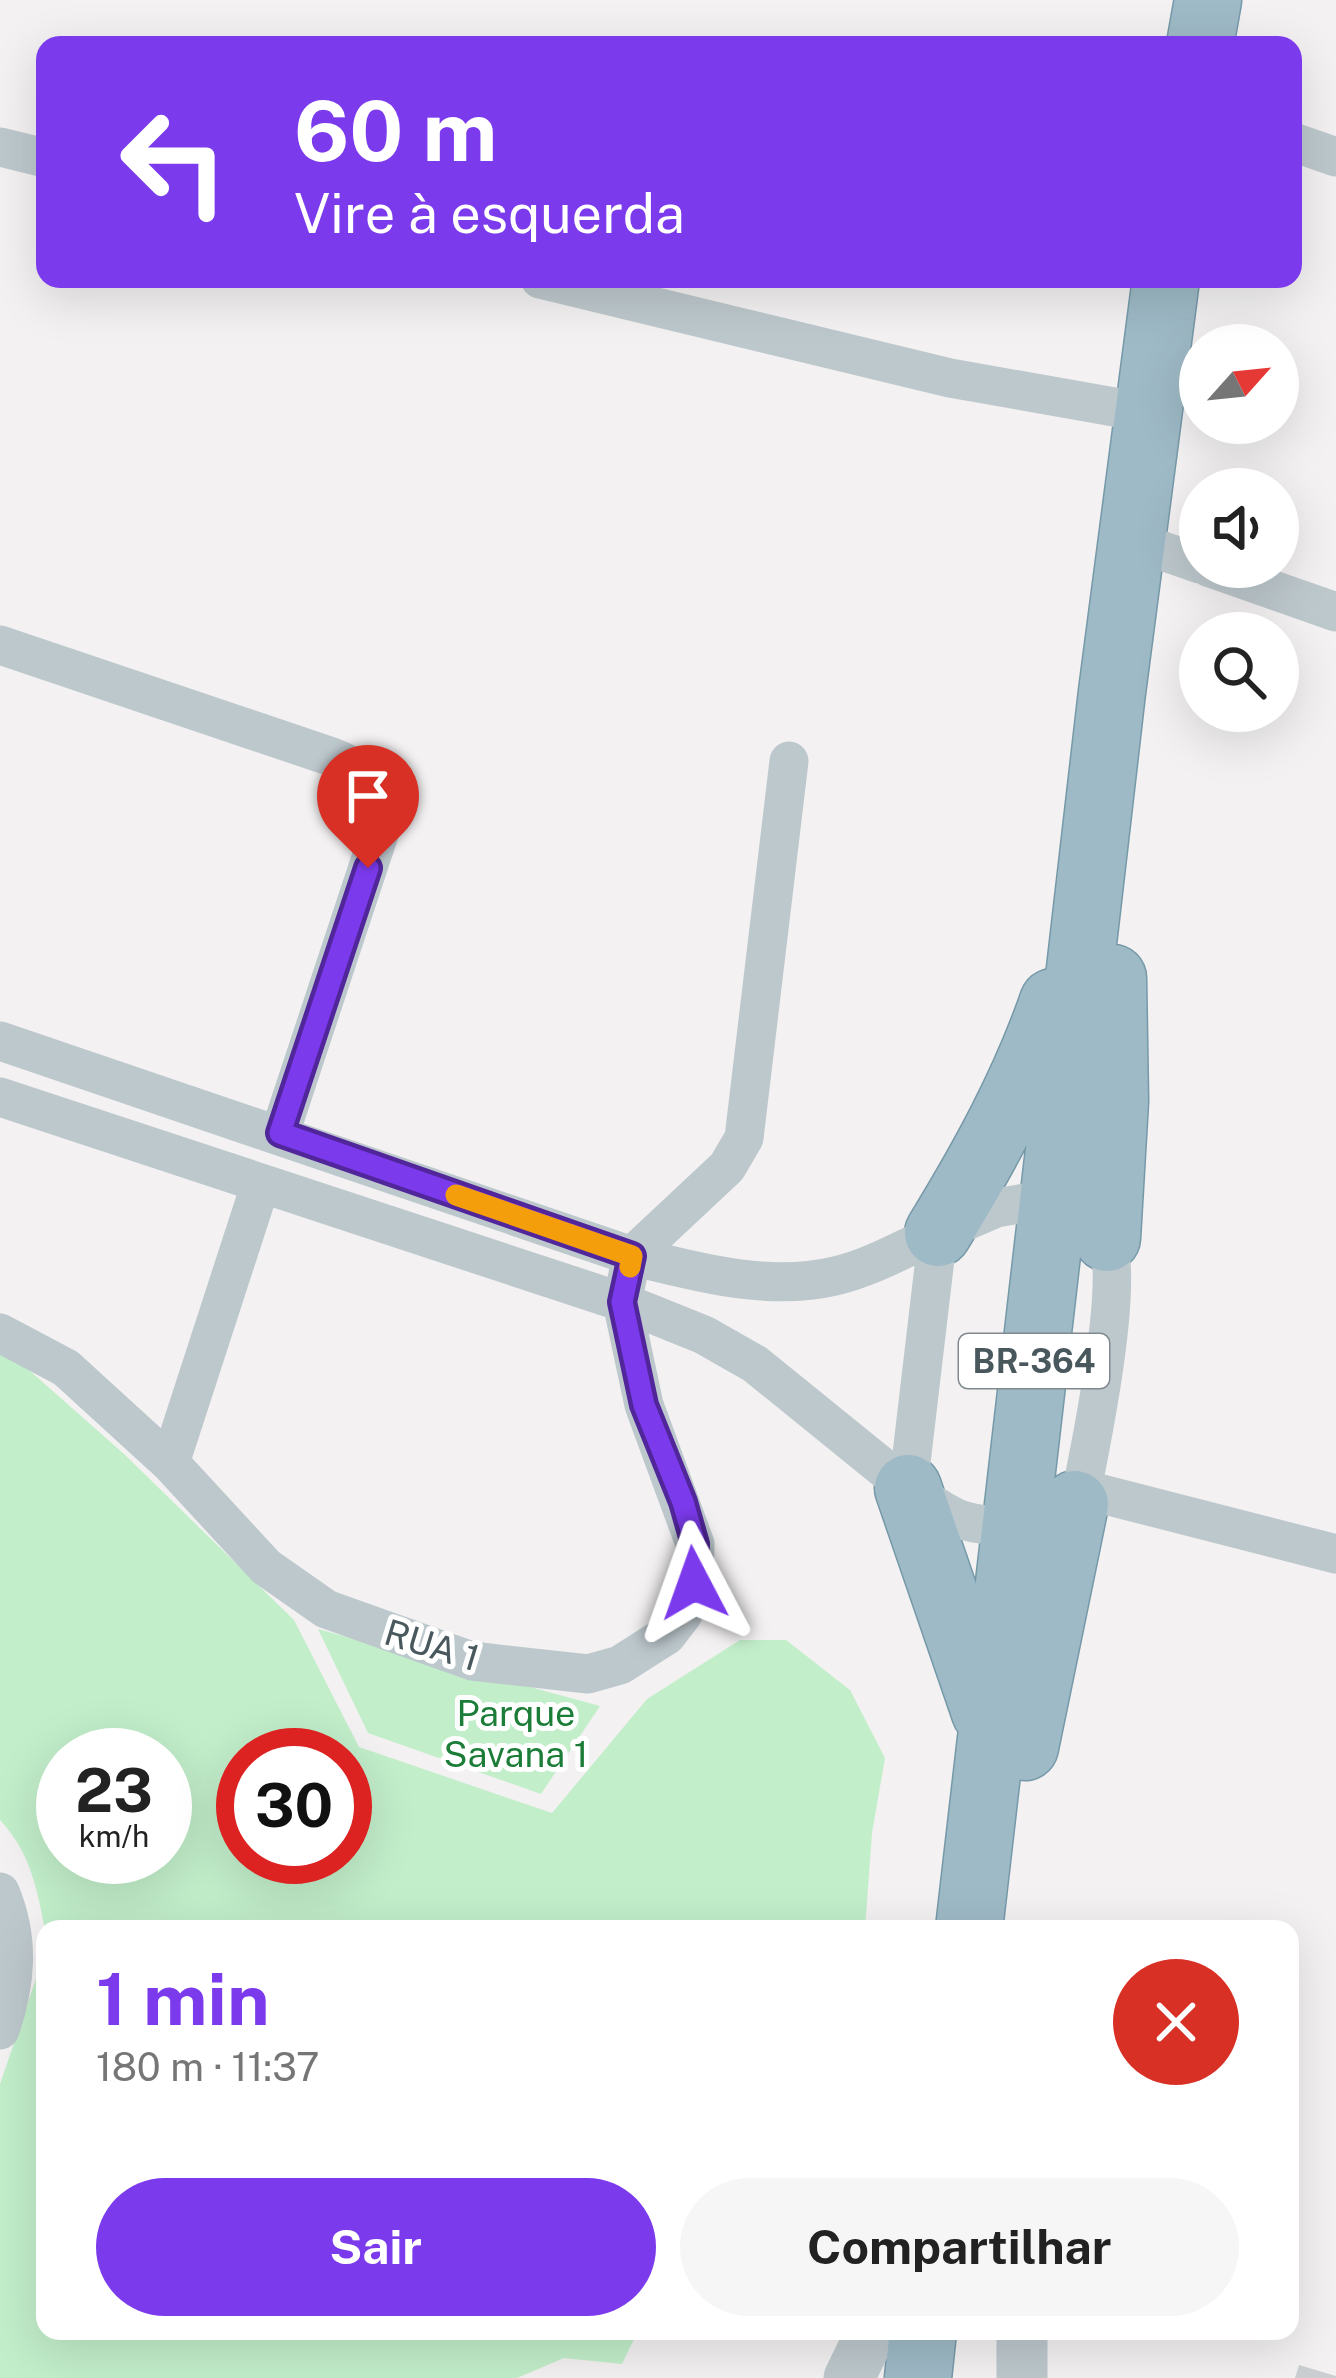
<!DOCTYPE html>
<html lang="pt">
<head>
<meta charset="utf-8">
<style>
	:root { --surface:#fff; --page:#f6f6f6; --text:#222; --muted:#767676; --accent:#7c3aed }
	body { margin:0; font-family:"Public Sans",sans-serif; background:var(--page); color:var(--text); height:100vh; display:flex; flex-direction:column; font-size:45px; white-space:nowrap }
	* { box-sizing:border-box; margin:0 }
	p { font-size:39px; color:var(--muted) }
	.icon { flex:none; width:66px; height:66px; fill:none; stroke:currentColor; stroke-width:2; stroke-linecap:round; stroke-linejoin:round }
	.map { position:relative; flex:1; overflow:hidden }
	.side { position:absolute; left:36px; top:1920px; width:1263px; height:420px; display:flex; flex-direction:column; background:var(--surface); border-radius:24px; box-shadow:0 12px 48px #0002 }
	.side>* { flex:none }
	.banner { position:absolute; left:36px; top:36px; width:1266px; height:252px; border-radius:24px; box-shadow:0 12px 48px #0002; background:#7c3aed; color:#fff; overflow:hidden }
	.needle { width:78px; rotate:63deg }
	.controls { position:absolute; left:1179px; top:324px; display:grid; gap:24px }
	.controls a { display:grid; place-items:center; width:120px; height:120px; border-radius:50%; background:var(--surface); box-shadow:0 12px 48px #0002; font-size:60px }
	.speed { position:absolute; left:36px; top:1728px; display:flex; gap:24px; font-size:60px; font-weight:700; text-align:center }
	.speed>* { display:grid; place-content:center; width:156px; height:156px; border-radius:50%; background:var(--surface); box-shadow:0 12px 48px #0002; line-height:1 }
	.speed small { font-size:30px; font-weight:400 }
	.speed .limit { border:18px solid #d22; background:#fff; color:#111 }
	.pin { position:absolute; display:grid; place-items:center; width:102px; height:102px; color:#fff; margin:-123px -51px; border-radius:50% 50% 50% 0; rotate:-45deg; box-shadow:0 0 12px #0007 }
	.pin .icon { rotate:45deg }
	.me { position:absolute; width:132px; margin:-66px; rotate:356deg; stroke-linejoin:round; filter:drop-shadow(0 0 9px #0008) }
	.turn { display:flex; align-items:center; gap:42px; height:252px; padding:0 60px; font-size:54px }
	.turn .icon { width:156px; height:156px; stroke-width:2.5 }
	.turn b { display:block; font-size:84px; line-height:102px }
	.round { display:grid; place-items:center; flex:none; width:126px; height:126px; border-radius:63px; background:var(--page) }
	.head { display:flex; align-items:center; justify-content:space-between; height:204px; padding:0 60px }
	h1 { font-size:72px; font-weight:700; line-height:90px; color:var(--accent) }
	.primary-button { display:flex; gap:24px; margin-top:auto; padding:24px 60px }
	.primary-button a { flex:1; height:138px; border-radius:72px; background:var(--accent); color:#fff; font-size:48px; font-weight:700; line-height:138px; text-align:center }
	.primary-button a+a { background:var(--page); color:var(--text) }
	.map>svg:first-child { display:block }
</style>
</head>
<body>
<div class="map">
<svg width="1336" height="2378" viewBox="0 0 1336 2378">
	<rect width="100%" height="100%" fill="#f3f1f1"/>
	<path fill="#c2eeca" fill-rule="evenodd" d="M0,1353L12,1355L124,1454L294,1620L359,1747L552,1813L647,1699L740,1640H786L850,1690L885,1758L872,1833L865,1929L45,1930C37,1888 30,1852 0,1820ZM63,1755H165V1857H63ZM243,1755H345V1857H243Z
		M318,1629L600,1706L541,1794L368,1733Z
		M45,1930V2331H638L622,2364L564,2358L517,2378H0V2084L37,1976Z"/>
	<path fill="#cbcfd2" d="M1299,2365L1336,2376V2378H1295Z"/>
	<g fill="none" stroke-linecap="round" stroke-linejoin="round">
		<defs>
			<path id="trunk" d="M1200,45L1208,0
				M938,1233C984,1158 1024,1085 1053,1002
				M1107,1238L1115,1101L1113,978
				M908,1488L985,1712
				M1025,1747L1075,1504
				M969,1929L1112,692L1166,279
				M918,2378L923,2331"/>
		</defs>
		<use href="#trunk" stroke="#7699a9" stroke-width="69"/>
		<path stroke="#bdc8cd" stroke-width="39" d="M1293,142L1336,157
			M0,147L45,158
			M540,279L950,378L1148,413
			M1134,541L1200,564
			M1208,567L1336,612
			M0,645L332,757C369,771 386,788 381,828L280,1133
			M0,1041L632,1256C697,1272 768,1292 835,1276C870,1268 905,1248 938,1233
			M0,1097L622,1302L704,1335L755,1364L908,1488
			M1055,1198C1073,1207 1097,1216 1106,1236C1125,1279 1092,1439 1082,1489C1064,1527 995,1532 959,1519C941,1512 924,1498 908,1488L938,1233L996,1208Z
			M0,1333L66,1368L170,1463L266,1567L326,1609L472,1661L588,1674L620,1665L667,1635L683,1614L694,1583L695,1544L644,1405L622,1302L632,1256L727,1167L744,1138L789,761
			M170,1463L261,1183
			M1082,1489L1336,1554
			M0,1892C20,1939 16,1983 0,2030"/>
		<path stroke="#bdc8cd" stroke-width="51" d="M1022,2331V2378
			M849,2378L872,2331"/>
		<use href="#trunk" stroke="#9ebac6" stroke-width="66"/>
	</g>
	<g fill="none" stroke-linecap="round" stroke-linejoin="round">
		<defs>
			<path id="route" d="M368,868L280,1133L632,1256L622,1302L644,1405L683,1502L695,1544L694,1583"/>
		</defs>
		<use href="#route" stroke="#51269a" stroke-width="30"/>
		<use href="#route" stroke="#7c3aed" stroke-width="21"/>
		<path stroke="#f59e0b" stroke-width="21" d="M456,1195L632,1256L630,1267"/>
	</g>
	<g text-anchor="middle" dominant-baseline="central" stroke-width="10" stroke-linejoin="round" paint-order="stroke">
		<rect fill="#fff" stroke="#808a8e" stroke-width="3" x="959" y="1334" width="150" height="54" rx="9"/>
		<g font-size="33" font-weight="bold" fill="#49585d">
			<text x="1034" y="1361">BR-364</text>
		</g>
		<g font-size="36" fill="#49585d" stroke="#fff">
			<text transform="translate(432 1645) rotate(17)">RUA 1</text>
		</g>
		<g font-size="36" fill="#1b7d38" stroke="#fff">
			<text x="516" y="1713">Parque<tspan x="516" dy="41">Savana 1</tspan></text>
		</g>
	</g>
</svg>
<div class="controls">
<a><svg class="needle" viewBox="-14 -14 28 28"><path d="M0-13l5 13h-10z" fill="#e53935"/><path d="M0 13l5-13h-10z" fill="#767676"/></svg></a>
<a><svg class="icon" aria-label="sound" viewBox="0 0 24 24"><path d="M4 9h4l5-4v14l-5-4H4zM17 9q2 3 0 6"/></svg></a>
<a><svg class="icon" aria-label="search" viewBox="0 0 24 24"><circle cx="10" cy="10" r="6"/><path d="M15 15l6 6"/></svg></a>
</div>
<div class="speed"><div>23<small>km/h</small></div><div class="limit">30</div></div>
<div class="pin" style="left:368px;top:868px;background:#d93025"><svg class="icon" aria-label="arrive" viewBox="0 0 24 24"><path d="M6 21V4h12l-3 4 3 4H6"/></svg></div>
<svg class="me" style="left:694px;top:1583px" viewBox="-20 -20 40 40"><path d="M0-17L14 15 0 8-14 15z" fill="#7c3aed" stroke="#fff" stroke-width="4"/></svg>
<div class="banner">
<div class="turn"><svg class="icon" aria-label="left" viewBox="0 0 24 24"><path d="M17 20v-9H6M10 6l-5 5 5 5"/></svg><div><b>60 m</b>Vire à esquerda</div></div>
</div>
<section class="side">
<div class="head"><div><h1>1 min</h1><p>180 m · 11:37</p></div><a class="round" style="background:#d93025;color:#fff"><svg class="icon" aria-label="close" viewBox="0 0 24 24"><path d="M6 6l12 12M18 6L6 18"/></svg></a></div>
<div class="primary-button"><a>Sair</a><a>Compartilhar</a></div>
</section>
</div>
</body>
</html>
